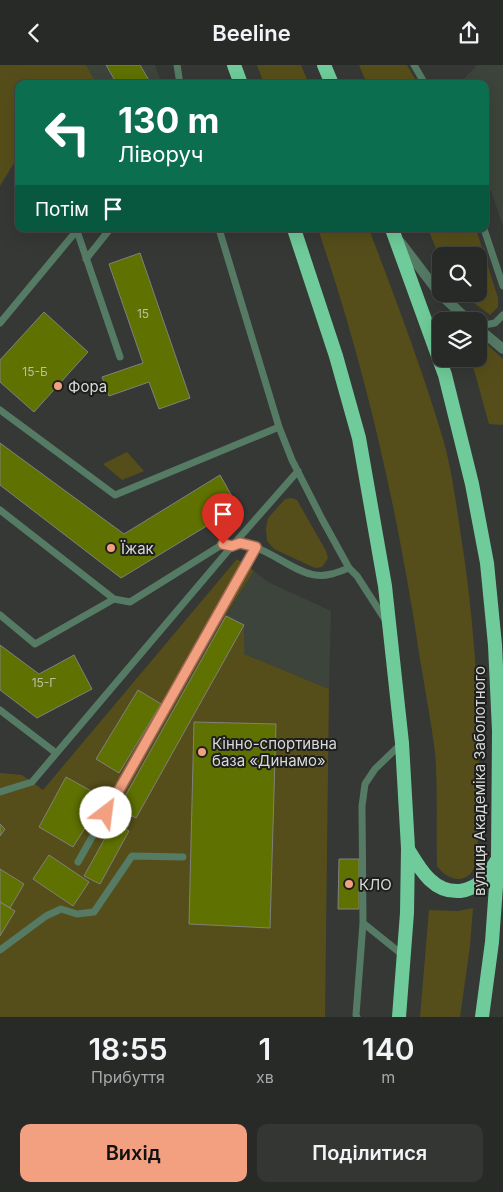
<!DOCTYPE html>
<html lang="uk">
<head>
<meta charset="utf-8">
<style>
	:root { --surface:#282a28; --page:#343634; --text:#f1f3f6; --muted:#a5a7a8; --line:#444645; --accent:#f2a080 }
	body { margin:0; font-family:Inter,sans-serif; background:var(--page); color:var(--text); height:100vh; display:flex; flex-direction:column; font-size:19px; white-space:nowrap }
	* { box-sizing:border-box; margin:0 }
	p { font-size:16px; color:var(--muted) }
	.icon { flex:none; width:28px; height:28px; fill:none; stroke:currentColor; stroke-width:2; stroke-linecap:round; stroke-linejoin:round }
	.map { position:relative; height:952px; overflow:hidden }
	.sheet { display:flex; flex-direction:column; background:var(--surface); flex:1 }
	.sheet>* { flex:none }
	.hud { position:absolute; left:15px; top:15px; width:474px; height:152px; border-radius:10px; box-shadow:0 5px 20px #0002,0 0 0 1px var(--line); background:#0b6e4f; color:#fff; overflow:hidden }
	.tools { position:absolute; left:432px; top:182px; display:grid; gap:10px }
	.tools a { display:grid; place-items:center; width:55px; height:55px; border-radius:10px; background:var(--surface); box-shadow:0 5px 20px #0002,0 0 0 1px var(--line); font-size:25px }
	.pin { position:absolute; display:grid; place-items:center; width:42px; height:42px; color:#fff; margin:-51px -21px; border-radius:50% 50% 50% 0; rotate:-45deg; box-shadow:0 0 5px #0007 }
	.pin .icon { rotate:45deg }
	.me { position:absolute; width:55px; margin:-28px; rotate:30deg; stroke-linejoin:round; filter:drop-shadow(0 0 4px #0008) }
	.turn { display:flex; align-items:center; gap:18px; height:105px; padding:0 20px; font-size:22px }
	.turn .icon { width:65px; height:65px; stroke-width:2.5 }
	.turn b { display:block; font-size:35px; line-height:42px }
	.then { display:flex; align-items:center; height:48px; padding:0 20px; background:#0003; gap:10px; font-size:19px }
	.eta { display:flex; justify-content:space-evenly; align-items:center; height:85px; text-align:center }
	.eta b { font-size:30px; font-weight:600; line-height:35px }
	.action { display:flex; gap:10px; margin-top:auto; padding:10px 20px }
	.action a { flex:1; height:58px; border-radius:10px; background:var(--accent); color:#111; font-size:20px; font-weight:600; line-height:58px; text-align:center }
	.action a+a { background:var(--page); color:var(--text) }
	header { display:flex; justify-content:space-between; align-items:center; height:65px; padding:0 20px; background:var(--surface); font-size:22px; font-weight:600 }
	.map>svg:first-child { display:block }
</style>
</head>
<body>
<header><svg class="icon" aria-label="back" viewBox="0 0 24 24"><path d="M15 5l-7 7 7 7"/></svg>Beeline<svg class="icon" aria-label="share" viewBox="0 0 24 24"><path d="M12 15V3M7 8l5-5 5 5M5 13v7h14v-7"/></svg></header>
<div class="map">
<svg width="503" height="952" viewBox="0 0 503 952">
	<rect width="100%" height="100%" fill="#353835"/>
	<path fill="#3d443b" d="M86,0H155L162,19H97Z
		M477,0H503V161L485,109V19H459Z
		M254,506L268,517L331,546L329,624L244,589V560L226,551Z"/>
	<path fill="#564e1a" d="M0,0H86L97,19H19V90L0,121Z
		M257,0H301L309,19H264Z
		M359,0H407L418,19H367Z
		M318,164H369C395,233 422,303 443,374C452,405 456,439 461,471C478,578 482,687 477,795C475,799 473,807 469,810C458,819 444,811 437,801C436,764 438,723 435,687C431,656 425,625 420,594C398,446 366,305 318,164Z
		M428,164H476L498,233V242L490,250L462,229H479V191H441V196Z
		M479,272L503,294V360L489,359L471,294H479Z
		M127,387L144,406L122,415L103,399Z
		M291,433L297,435L326,486L328,493L322,502L315,503L274,484L267,476L266,464L268,453L285,434Z
		M237,494L254,506L226,550L244,560V589L329,624L325,952H0V708L22,710L43,725Z
		M473,843L470,881L460,952H420L429,845L458,846Z"/>
	<path fill="#5f7100" stroke="#80817d" d="M106,0H140L150,17L146,19H117Z
		M140,188L190,333L159,344L149,317L109,331L102,312L143,298L109,199Z
		M44,247L88,287L34,347L0,317V295Z
		M0,378L124,469L220,410L238,442L121,513L0,420Z
		M226,551L244,560L136,753L118,744Z
		M0,580L39,609L74,590L92,624L37,653L0,625Z
		M138,625L161,639L119,708L96,694Z
		M194,657L276,659L270,863L189,859Z
		M66,712L104,733L73,782L39,762Z
		M114,757L129,766L100,819L84,811Z
		M0,759L5,764L0,771Z
		M49,790L89,817L73,841L33,814Z
		M339,794H359V844H338Z
		M0,804L24,819L10,843L0,837Z
		M0,837L15,846L0,871Z"/>
	<g fill="none" stroke-linecap="round" stroke-linejoin="round">
		<path stroke="#557b65" stroke-width="7" d="M177,0L180,19
			M414,0L425,19
			M219,164L279,362L292,395L322,454L349,503L357,511L386,556
			M484,164L503,221
			M77,166L120,292
			M86,194L110,164
			M0,258L78,164
			M479,261L495,258L503,250
			M0,345L115,430L279,362
			M0,445L114,534
			M0,550L35,579L114,534L130,537L223,479L232,481L298,406
			M0,645L56,688
			M0,727L32,717L232,481C257,472 290,507 315,510C327,512 338,507 349,503
			M78,797L255,482
			M363,858L404,891
			M0,885L46,851L61,844L77,849L94,847L132,791L183,792
			M357,952L356,950L363,858L362,741L365,719L375,704L402,678"/>
		<path stroke="#557b65" stroke-width="10" d="M401,178L439,228L469,256
			M479,264L503,284"/>
		<path stroke="#70cb9a" stroke-width="14" d="M234,0L241,19
			M324,0L332,19
			M294,164L336,291L359,373L385,521L402,678L408,783L407,848L399,952
			M392,164L445,310L472,419L487,498L495,580L499,666L498,793L492,877L482,952
			M408,784C420,804 433,828 460,826C467,825 476,821 482,816C488,810 493,801 498,794"/>
	</g>
	<g fill="none" stroke-linecap="round" stroke-linejoin="round">
		<defs>
			<path id="route" d="M106,748L256,482L240,478L232,481L223,479"/>
		</defs>
		<use href="#route" stroke="#9d6853" stroke-width="12"/>
		<use href="#route" stroke="#f2a080" stroke-width="9"/>
	</g>
	<g fill="#f2a080" stroke="#1e1f1d" stroke-width="2">
		<circle cx="58" cy="321" r="5"/>
		<circle cx="111" cy="483" r="5"/>
		<circle cx="202" cy="687" r="5"/>
		<circle cx="349" cy="819" r="5"/>
	</g>
	<g text-anchor="middle" dominant-baseline="central" stroke-width="4" stroke-linejoin="round" paint-order="stroke">
		<g font-size="12" fill="#bac0a2">
			<text x="143" y="248">15</text>
			<text x="35" y="306">15-Б</text>
			<text x="44" y="617">15-Г</text>
		</g>
		<g font-size="15" fill="#d8dad8" stroke="#1e1f1d" text-anchor="start">
			<text x="68" y="321">Фора</text>
			<text x="121" y="483">Їжак</text>
			<text x="212" y="678">Кінно-спортивна<tspan x="212" dy="17">база «Динамо»</tspan></text>
			<text x="359" y="819">КЛО</text>
		</g>
		<g font-size="15" fill="#d8dad8" stroke="#1e1f1d">
			<text transform="translate(479 716) rotate(-90)">вулиця Академіка Заболотного</text>
		</g>
	</g>
</svg>
<div class="tools">
<a><svg class="icon" aria-label="search" viewBox="0 0 24 24"><circle cx="10" cy="10" r="6"/><path d="M15 15l6 6"/></svg></a>
<a><svg class="icon" aria-label="layers" viewBox="0 0 24 24"><path d="M12 4l9 5-9 5-9-5zM3 14l9 5 9-5"/></svg></a>
</div>
<div class="pin" style="left:223px;top:479px;background:#d93025"><svg class="icon" aria-label="arrive" viewBox="0 0 24 24"><path d="M6 21V4h12l-3 4 3 4H6"/></svg></div>
<svg class="me" style="left:106px;top:748px" viewBox="-20 -20 40 40"><circle r="19" fill="#fff"/><path d="M0-13L10 11 0 6-10 11z" fill="#f2a080"/></svg>
<div class="hud">
<div class="turn"><svg class="icon" aria-label="left" viewBox="0 0 24 24"><path d="M17 20v-9H6M10 6l-5 5 5 5"/></svg><div><b>130 m</b>Ліворуч</div></div>
<div class="then">Потім<svg class="icon" aria-label="arrive" viewBox="0 0 24 24"><path d="M6 21V4h12l-3 4 3 4H6"/></svg></div>
</div>
</div>
<section class="sheet">
<div class="eta">
<div><b>18:55</b><p>Прибуття</p></div>
<div><b>1</b><p>хв</p></div>
<div><b>140</b><p>m</p></div>
</div>
<div class="action"><a>Вихід</a><a>Поділитися</a></div>
</section>
</body>
</html>
